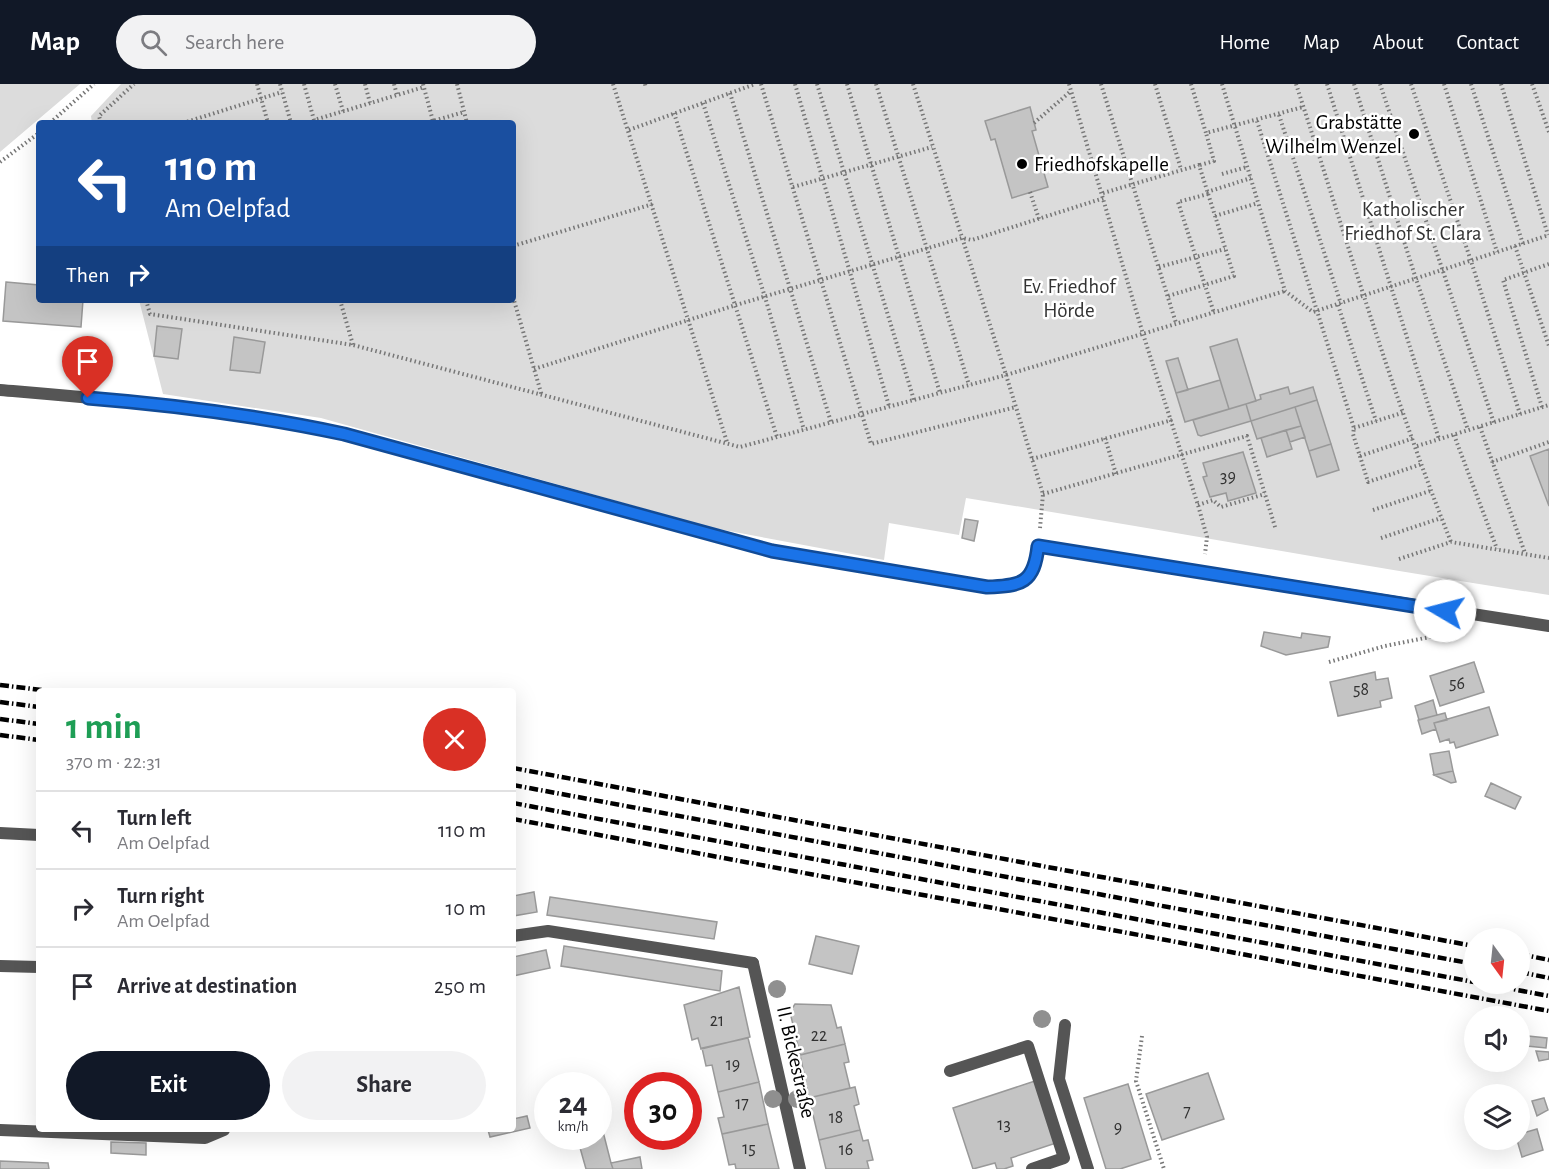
<!DOCTYPE html>
<html lang="en">
<head>
<meta charset="utf-8">
<style>
	:root { --surface:#fff; --page:#f2f2f3; --text:#2b2b33; --muted:#7c7c81; --line:#e1e1e2; --accent:#111827 }
	body { margin:0; font-family:"Alegreya Sans",sans-serif; background:var(--page); color:var(--text); height:100vh; display:flex; flex-direction:column; font-size:22px; white-space:nowrap }
	* { box-sizing:border-box; margin:0 }
	p { font-size:20px; color:var(--muted) }
	.icon { flex:none; width:33px; height:33px; fill:none; stroke:currentColor; stroke-width:2; stroke-linecap:round; stroke-linejoin:round }
	.map { position:relative; flex:1; overflow:hidden }
	.panel { position:absolute; left:36px; top:604px; width:480px; height:444px; display:flex; flex-direction:column; background:var(--surface); border-radius:6px; box-shadow:0 6px 24px #0002 }
	.panel>* { flex:none }
	.banner { position:absolute; left:36px; top:36px; width:480px; height:183px; border-radius:6px; box-shadow:0 6px 24px #0002; background:#1a4fa0; color:#fff; overflow:hidden }
	.needle { width:39px; rotate:165deg }
	.buttons { position:absolute; left:1464px; top:844px; display:grid; gap:12px }
	.buttons a { display:grid; place-items:center; width:66px; height:66px; border-radius:50%; background:var(--surface); box-shadow:0 6px 24px #0002; font-size:30px }
	.speed { position:absolute; left:534px; top:988px; display:flex; gap:12px; font-size:30px; font-weight:700; text-align:center }
	.speed>* { display:grid; place-content:center; width:78px; height:78px; border-radius:50%; background:var(--surface); box-shadow:0 6px 24px #0002; line-height:1 }
	.speed small { font-size:15px; font-weight:400 }
	.speed .limit { border:9px solid #d22; background:#fff; color:#111 }
	.pin { position:absolute; display:grid; place-items:center; width:51px; height:51px; color:#fff; margin:-62px -26px; border-radius:50% 50% 50% 0; rotate:-45deg; box-shadow:0 0 6px #0007 }
	.pin .icon { rotate:45deg }
	.me { position:absolute; width:66px; margin:-33px; rotate:278deg; stroke-linejoin:round; filter:drop-shadow(0 0 4px #0008) }
	.turn { display:flex; align-items:center; gap:21px; height:126px; padding:0 30px; font-size:27px }
	.turn .icon { width:78px; height:78px; stroke-width:2.5 }
	.turn b { display:block; font-size:42px; line-height:51px }
	.then { display:flex; align-items:center; height:57px; padding:0 30px; background:#0003; gap:12px; font-size:22px }
	.round { display:grid; place-items:center; flex:none; width:63px; height:63px; border-radius:32px; background:var(--page) }
	.summary { display:flex; align-items:center; justify-content:space-between; height:102px; padding:0 30px }
	h1 { font-size:36px; font-weight:600; line-height:45px; color:#1e9e55 }
	.primary-button { display:flex; gap:12px; margin-top:auto; padding:12px 30px }
	.primary-button a { flex:1; height:69px; border-radius:36px; background:var(--accent); color:#fff; font-size:24px; font-weight:600; line-height:69px; text-align:center }
	.primary-button a+a { background:var(--page); color:var(--text) }
	ul { padding:0; list-style:none }
	li { display:flex; align-items:center; gap:18px; height:78px; padding:0 30px; border-top:2px solid var(--line) }
	li div { flex:1 }
	li b { display:block; font-size:22px }
	li em { font-style:normal }
	header { display:flex; align-items:center; gap:36px; box-sizing:border-box; height:84px; padding:0 30px; background:var(--accent); color:#fff }
	header strong { font-size:28px }
	nav { display:flex; gap:33px; margin-inline-start:auto; font-size:21px }
	.search { width:420px; height:54px; background:var(--page); display:flex; align-items:center; gap:15px; box-sizing:border-box; padding:0 21px; border-radius:33px; color:var(--muted); font-size:22px }
	.map>svg:first-child { display:block }
</style>
</head>
<body>
<header>
<strong>Map</strong>
<div class="search"><svg class="icon" aria-label="search" viewBox="0 0 24 24"><circle cx="10" cy="10" r="6"/><path d="M15 15l6 6"/></svg>Search here</div>
<nav><a>Home</a><a>Map</a><a>About</a><a>Contact</a></nav>
</header>
<div class="map">
<svg width="1549" height="1085" viewBox="0 0 1549 1085">
	<rect width="100%" height="100%" fill="#fff"/>
	<path fill="#dcdcdc" d="M0,0H80L0,68Z
		M121,0H1549V511C1354,481 1160,445 966,414L959,451L889,439L884,476L713,444L321,334L163,310L139,216H513V39H92L91,32Z"/>
	<path fill="#c4c4c4" stroke="#999" stroke-width="1.5" d="M1030,23L1036,46L1032,47L1048,103L1012,114L995,55L991,56L985,37Z
		M6,198L39,201V216H83L81,243L3,237Z
		M157,242L182,245L178,275L154,272Z
		M234,253L265,258L260,289L230,286Z
		M1237,255L1256,317L1229,325L1210,263Z
		M1178,274L1188,306L1176,309L1166,277Z
		M1220,296L1229,325L1185,338L1176,309Z
		M1288,303L1290,310L1313,303L1317,316L1251,337L1246,320L1261,315L1260,311Z
		M1317,316L1331,360L1309,367L1295,323Z
		M1246,320L1251,337L1201,352L1198,351L1193,336Z
		M1295,323L1301,342L1257,355L1251,337Z
		M1301,342L1305,353L1290,358L1286,346Z
		M1286,346L1292,365L1267,373L1261,354Z
		M1331,360L1339,386L1317,393L1309,367Z
		M1549,365V422L1530,372Z
		M1243,368L1256,409L1228,417L1226,409L1210,413L1203,393L1207,392L1203,379Z
		M965,435L978,437L974,457L962,454Z
		M1264,548L1301,554L1302,549L1330,553L1328,563L1286,571L1261,562Z
		M1474,578L1484,608L1440,622L1430,592Z
		M1375,588L1376,596L1388,594L1392,614L1380,617L1381,623L1338,632L1330,598Z
		M1433,616L1437,631L1419,636L1415,622Z
		M1489,623L1498,651L1456,664L1454,658L1450,659L1449,655L1440,658L1434,639Z
		M1445,629L1447,636L1434,639L1436,645L1422,650L1418,636Z
		M1449,667L1453,687L1434,691L1430,670Z
		M1453,687L1456,698L1451,699L1434,691Z
		M1491,699L1521,713L1515,725L1485,712Z
		M534,808L537,828L513,832V812Z
		M550,813L717,838L714,855L547,831Z
		M816,852L859,862L852,890L809,880Z
		M564,862L722,887L720,907L561,882Z
		M546,866L550,884L513,892V873Z
		M739,903L750,953L701,965L698,954L692,956L684,921Z
		M795,920L831,921L837,944L841,943L845,960L800,971L790,928Z
		M1528,952L1547,954L1546,964L1527,962Z
		M748,954L759,998L718,1008L712,981L706,982L702,964Z
		M845,960L849,978L844,979L850,1004L809,1014L800,971Z
		M1536,967L1549,968V975L1539,977Z
		M1208,989L1224,1035L1162,1056L1146,1010Z
		M1035,997L1056,1059L1011,1074L1013,1082L1004,1085H997L995,1079L973,1085L953,1024Z
		M759,998L768,1040L722,1050L718,1034L724,1033L718,1008Z
		M1128,1000L1151,1075L1120,1085H1106L1084,1014Z
		M855,1003L859,1020L854,1022L860,1046L819,1056L809,1014Z
		M1544,1014L1548,1026L1537,1032L1532,1017Z
		M548,1025V1038L540,1040L537,1027Z
		M598,1028L611,1079L613,1085H586L577,1053H598Z
		M527,1032L530,1044L490,1053L488,1046H513V1035Z
		M768,1040L779,1085H736L735,1080L729,1081L722,1050Z
		M1537,1045L1543,1066L1522,1073L1517,1056H1520V1050Z
		M860,1046L863,1057L868,1056L873,1076L867,1077L869,1085H826L819,1056Z
		M111,1058L146,1059V1071L111,1069Z
		M640,1073L642,1085H613L611,1079Z
		M0,1077L48,1079L49,1085H0Z"/>
	<g fill="none" stroke-linecap="round" stroke-linejoin="round">
		<path stroke="#777" stroke-width="4" stroke-dasharray="1.5 3" stroke-linecap="butt" d="M257,0L268,39
			M280,0L291,39
			M304,0L314,36L424,3
			M335,0L343,27
			M365,0L370,19
			M394,0L397,11
			M423,0L433,37
			M457,0L467,39
			M613,0L727,358
			M645,0L646,4
			M761,0L871,360L1016,323
			M795,0L889,322
			M817,0L914,316
			M847,0L940,309
			M876,0L969,301
			M913,0L1006,291L1285,207
			M1069,0L1143,250L1198,421L1207,453L1205,470
			M1101,0L1176,239
			M1155,0L1181,85
			M1191,0L1206,49L1303,23
			M1222,0L1285,207L1313,228L1549,151
			M1296,0C1346,153 1391,308 1451,458
			M1327,0L1439,355
			M1354,0L1416,195L1468,346
			M1380,0L1494,339
			M1411,0L1471,177L1520,330
			M1444,0L1497,168
			M1471,0L1523,160
			M1501,0L1548,151
			M1532,0L1549,48
			M730,9L831,338
			M703,19L765,213L804,346
			M674,29L777,353
			M1279,31L1341,220
			M1257,37L1354,344L1353,350L1368,398L1422,380
			M50,39L94,0
			M101,39L99,32L134,0
			M183,39L282,8
			M426,39L464,28
			M1034,39L1071,7
			M629,46L755,0
			M0,78L39,49
			M1200,81L1214,77L1206,49
			M1222,90L1247,83
			M793,103L932,63
			M1030,108L1039,135
			M1207,108L1251,94
			M1103,109L1199,81L1234,192L1168,212
			M1208,110L1178,118L1214,229
			M1215,132L1258,119
			M513,162L653,120
			M1515,162L1549,262
			M1159,183L1225,165
			M513,213L542,312
			M146,216L150,230L353,261L740,363L1006,291L1043,410L1040,444
			M340,216L353,261
			M1338,221L1376,337
			M534,285L736,221L962,154L972,156L1104,114
			M1542,323L1503,196L1549,180
			M1480,343L1525,469
			M1354,344L1405,328
			M1454,351L1497,465
			M1105,354L1116,390
			M1417,362L1549,321
			M1360,372L1414,354
			M1032,375L1172,336
			M1492,378L1549,358
			M1043,410L1247,352L1276,446
			M1198,421L1213,416L1221,423L1265,410
			M1373,426L1430,407
			M1381,454L1441,434
			M1399,475L1451,458L1549,474
			M1329,578L1385,562L1440,551
			M1142,952L1136,997L1164,1085"/>
		<path stroke="#555" stroke-width="12" d="M0,306C116,316 231,325 344,350L772,467L987,503C1022,502 1034,499 1038,462
			M0,749L39,751
			M513,852L548,847L753,879
			M0,882L39,883
			M1065,941L1059,995L1088,1085
			M950,987L1028,962L1064,1074L1032,1085
			M0,1046L205,1054L224,1046"/>
		<path stroke="#555" stroke-width="12" d="M1038,462L1549,542
			M753,879L800,1085"/>
		<path stroke="#000" stroke-width="4.5" stroke-dasharray="9 3 1.5 3" stroke-linecap="butt" d="M0,601L58,608
			M0,618L39,623
			M0,635L39,640
			M0,651L39,656
			M513,684L1474,862
			M513,701L1474,880
			M513,719L1474,898
			M513,735L1549,927
			M1520,870L1549,876
			M1520,888L1549,894
			M1486,900L1549,912"/>
	</g>
	<g fill="#8f8f8f">
		<circle cx="777" cy="905" r="9"/>
		<circle cx="1042" cy="935" r="9"/>
		<circle cx="773" cy="1015" r="9"/>
		<circle cx="797" cy="1015" r="9"/>
	</g>
	<g fill="none" stroke-linecap="round" stroke-linejoin="round">
		<defs>
			<path id="route" d="M88,314C175,321 260,332 344,350L772,467L987,503C1022,502 1034,499 1038,462L1445,527"/>
		</defs>
		<use href="#route" stroke="#114b97" stroke-width="15"/>
		<use href="#route" stroke="#1a73e8" stroke-width="10"/>
	</g>
	<g fill="#000" stroke="#fff" stroke-width="2">
		<circle cx="1414" cy="50" r="6"/>
		<circle cx="1022" cy="80" r="6"/>
	</g>
	<g text-anchor="middle" dominant-baseline="central" stroke-width="5" stroke-linejoin="round" paint-order="stroke">
		<g font-size="18" fill="#313131">
			<text x="1228" y="393">39</text>
			<text x="1457" y="600">56</text>
			<text x="1361" y="606">58</text>
			<text x="717" y="937">21</text>
			<text x="819" y="952">22</text>
			<text x="733" y="981">19</text>
			<text x="742" y="1020">17</text>
			<text x="1187" y="1028">7</text>
			<text x="836" y="1034">18</text>
			<text x="1004" y="1041">13</text>
			<text x="1118" y="1044">9</text>
			<text x="749" y="1065">15</text>
			<text x="846" y="1066">16</text>
		</g>
		<g font-size="21" fill="#000" stroke="#fff" text-anchor="end">
			<text x="1402" y="38">Grabstätte<tspan x="1402" dy="24">Wilhelm Wenzel</tspan></text>
			<text x="1034" y="80" text-anchor="start">Friedhofskapelle</text>
		</g>
		<g font-size="21" fill="#333" stroke="#fff">
			<text x="1413" y="125">Katholischer<tspan x="1413" dy="24">Friedhof St. Clara</tspan></text>
			<text x="1069" y="202">Ev. Friedhof<tspan x="1069" dy="24">Hörde</tspan></text>
		</g>
		<g font-size="21" fill="#000" stroke="#fff">
			<text transform="translate(796 978) rotate(77)">II. Bickestraße</text>
		</g>
	</g>
</svg>
<div class="buttons">
<a><svg class="needle" viewBox="-14 -14 28 28"><path d="M0-13l5 13h-10z" fill="#e53935"/><path d="M0 13l5-13h-10z" fill="#7c7c81"/></svg></a>
<a><svg class="icon" aria-label="sound" viewBox="0 0 24 24"><path d="M4 9h4l5-4v14l-5-4H4zM17 9q2 3 0 6"/></svg></a>
<a><svg class="icon" aria-label="layers" viewBox="0 0 24 24"><path d="M12 4l9 5-9 5-9-5zM3 14l9 5 9-5"/></svg></a>
</div>
<div class="speed"><div>24<small>km/h</small></div><div class="limit">30</div></div>
<div class="pin" style="left:88px;top:314px;background:#d93025"><svg class="icon" aria-label="arrive" viewBox="0 0 24 24"><path d="M6 21V4h12l-3 4 3 4H6"/></svg></div>
<svg class="me" style="left:1445px;top:527px" viewBox="-20 -20 40 40"><circle r="19" fill="#fff"/><path d="M0-13L10 11 0 6-10 11z" fill="#1a73e8"/></svg>
<div class="banner">
<div class="turn"><svg class="icon" aria-label="left" viewBox="0 0 24 24"><path d="M17 20v-9H6M10 6l-5 5 5 5"/></svg><div><b>110 m</b>Am Oelpfad</div></div>
<div class="then">Then<svg class="icon" aria-label="right" viewBox="0 0 24 24"><path d="M7 20v-9h11M14 6l5 5-5 5"/></svg></div>
</div>
<section class="panel">
<div class="summary"><div><h1>1 min</h1><p>370 m · 22:31</p></div><a class="round" style="background:#d93025;color:#fff"><svg class="icon" aria-label="close" viewBox="0 0 24 24"><path d="M6 6l12 12M18 6L6 18"/></svg></a></div>
<ul>
<li><svg class="icon" aria-label="left" viewBox="0 0 24 24"><path d="M17 20v-9H6M10 6l-5 5 5 5"/></svg><div><b>Turn left</b><p>Am Oelpfad</p></div><em>110 m</em></li>
<li><svg class="icon" aria-label="right" viewBox="0 0 24 24"><path d="M7 20v-9h11M14 6l5 5-5 5"/></svg><div><b>Turn right</b><p>Am Oelpfad</p></div><em>10 m</em></li>
<li><svg class="icon" aria-label="arrive" viewBox="0 0 24 24"><path d="M6 21V4h12l-3 4 3 4H6"/></svg><div><b>Arrive at destination</b></div><em>250 m</em></li>
</ul>
<div class="primary-button"><a>Exit</a><a>Share</a></div>
</section>
</div>
</body>
</html>
